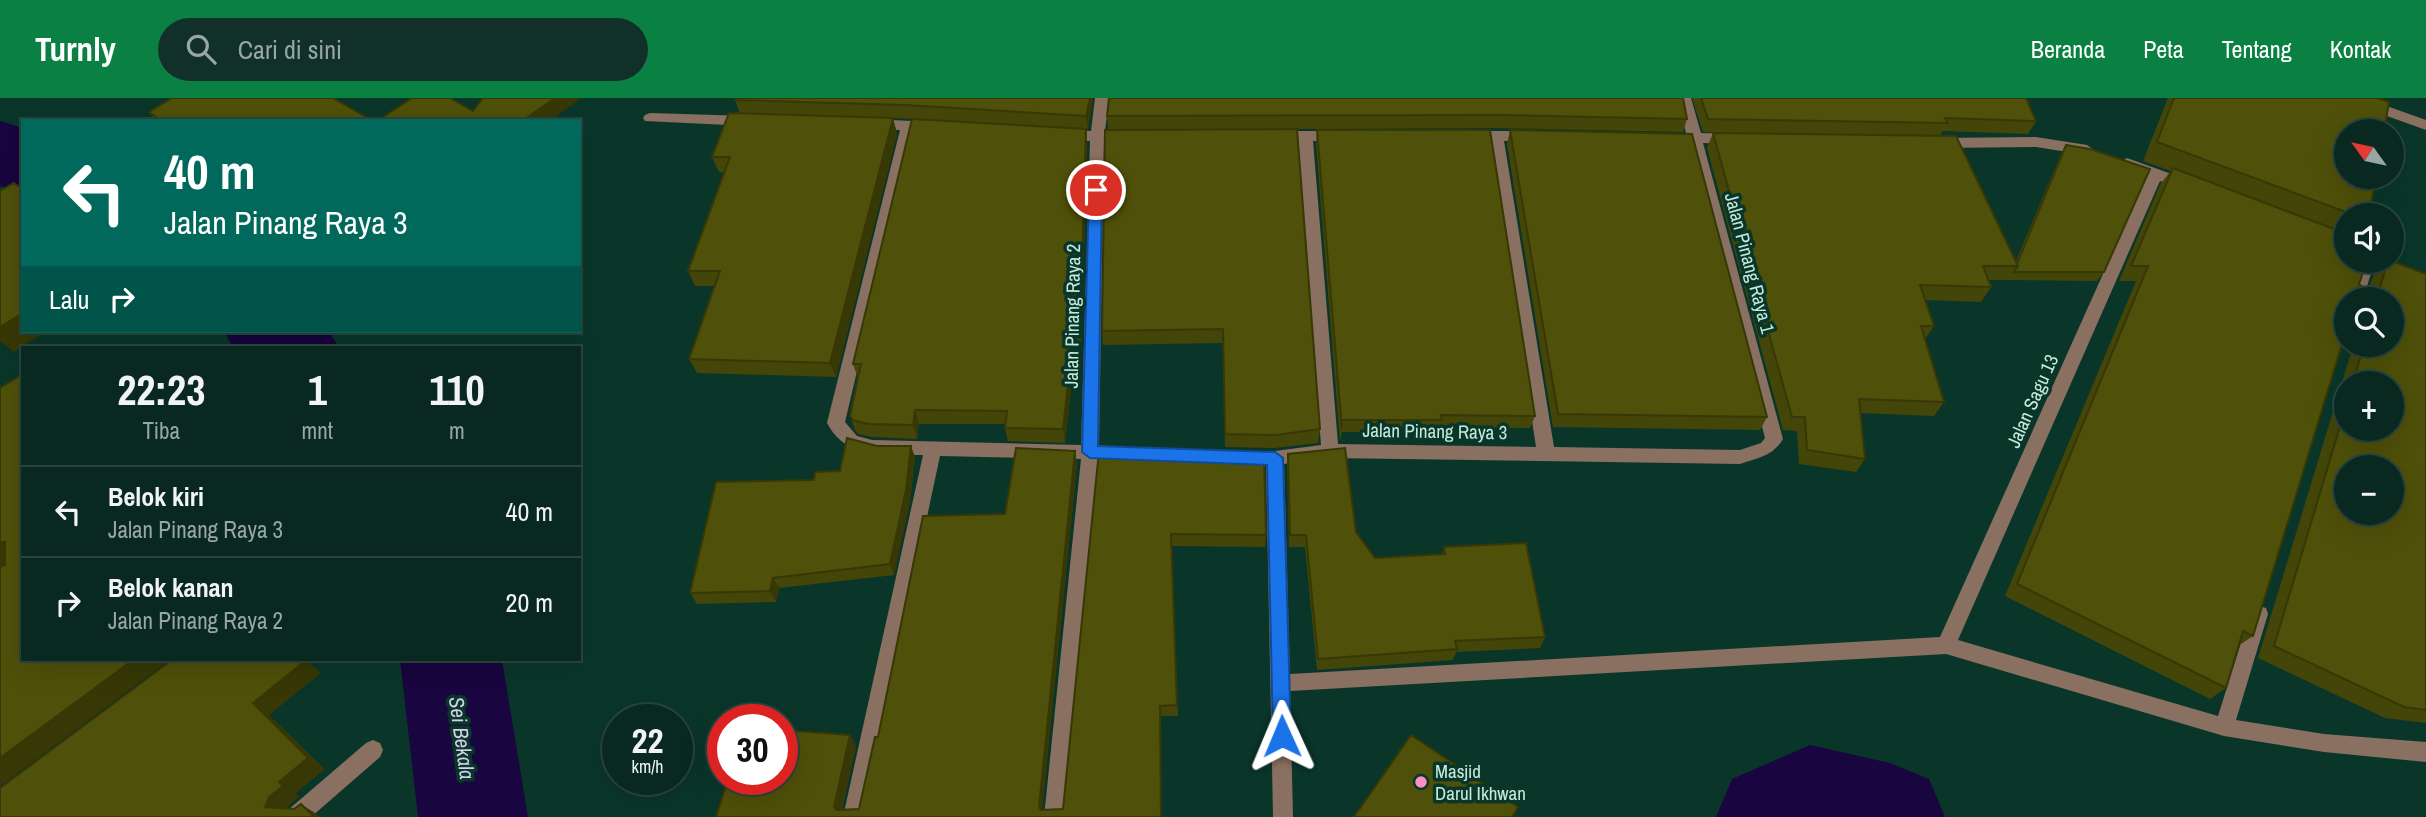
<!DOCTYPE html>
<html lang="id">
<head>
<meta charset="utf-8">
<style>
	:root { --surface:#082820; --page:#113029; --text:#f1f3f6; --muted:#98a6a5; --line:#29443e; --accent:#0b8043 }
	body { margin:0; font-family:"Archivo Narrow",sans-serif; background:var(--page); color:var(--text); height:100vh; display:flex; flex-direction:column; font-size:26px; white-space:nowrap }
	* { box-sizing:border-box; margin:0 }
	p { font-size:23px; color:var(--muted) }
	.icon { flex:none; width:38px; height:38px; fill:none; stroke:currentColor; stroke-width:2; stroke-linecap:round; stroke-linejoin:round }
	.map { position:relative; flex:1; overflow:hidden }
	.drawer { position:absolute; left:21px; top:248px; width:560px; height:315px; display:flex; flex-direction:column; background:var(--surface); border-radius:0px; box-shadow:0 7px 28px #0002,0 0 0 2px var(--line) }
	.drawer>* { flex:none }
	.guide { position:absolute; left:21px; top:21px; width:560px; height:214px; border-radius:0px; box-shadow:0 7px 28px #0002,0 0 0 2px var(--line); background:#00695c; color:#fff; overflow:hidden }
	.needle { width:46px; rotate:303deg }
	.controls { position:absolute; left:2334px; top:21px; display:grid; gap:14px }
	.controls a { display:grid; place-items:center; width:70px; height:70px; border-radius:50%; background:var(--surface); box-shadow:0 7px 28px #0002,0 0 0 2px var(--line); font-size:35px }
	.speed { position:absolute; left:602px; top:606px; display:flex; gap:14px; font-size:35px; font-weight:700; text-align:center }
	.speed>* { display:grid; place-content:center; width:91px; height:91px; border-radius:50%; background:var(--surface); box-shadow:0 7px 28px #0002,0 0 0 2px var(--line); line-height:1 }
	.speed small { font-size:18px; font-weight:400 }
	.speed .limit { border:10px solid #d22; background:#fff; color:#111 }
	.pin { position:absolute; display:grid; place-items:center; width:60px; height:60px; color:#fff; margin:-30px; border:4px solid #fff; border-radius:50%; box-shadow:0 2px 7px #0007 }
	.me { position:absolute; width:77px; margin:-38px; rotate:359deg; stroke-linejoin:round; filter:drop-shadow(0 0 5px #0008) }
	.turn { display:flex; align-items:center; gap:24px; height:147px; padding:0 28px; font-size:32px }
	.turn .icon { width:91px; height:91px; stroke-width:2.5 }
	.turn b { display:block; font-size:49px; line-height:60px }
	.then { display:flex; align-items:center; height:66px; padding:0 28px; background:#0003; gap:14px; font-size:26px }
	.eta { display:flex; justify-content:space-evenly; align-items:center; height:119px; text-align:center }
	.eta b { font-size:42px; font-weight:700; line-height:49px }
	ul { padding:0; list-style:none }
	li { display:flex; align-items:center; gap:21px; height:91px; padding:0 28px; border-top:2px solid var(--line) }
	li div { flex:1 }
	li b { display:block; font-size:26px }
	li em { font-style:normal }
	header { display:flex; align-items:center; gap:42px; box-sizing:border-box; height:98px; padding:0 35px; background:var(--accent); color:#fff }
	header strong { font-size:33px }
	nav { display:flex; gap:38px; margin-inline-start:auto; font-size:24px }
	.search { width:490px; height:63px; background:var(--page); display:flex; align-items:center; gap:18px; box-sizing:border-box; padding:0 24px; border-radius:38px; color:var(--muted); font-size:26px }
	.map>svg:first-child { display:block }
</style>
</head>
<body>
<header>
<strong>Turnly</strong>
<div class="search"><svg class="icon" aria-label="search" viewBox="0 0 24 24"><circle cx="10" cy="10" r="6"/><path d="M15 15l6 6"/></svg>Cari di sini</div>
<nav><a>Beranda</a><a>Peta</a><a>Tentang</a><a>Kontak</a></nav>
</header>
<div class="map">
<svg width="2426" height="719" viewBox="0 0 2426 719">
	<rect width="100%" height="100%" fill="#0a362a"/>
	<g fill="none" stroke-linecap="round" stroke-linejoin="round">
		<path fill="#19053f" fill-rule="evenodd" d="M0,23L23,30V94L0,88Z
			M224,233H329L339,250H233Z
			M400,562H502L528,719H418Z
			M1810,647L1890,665L1929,681L1945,719H1716L1732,681Z"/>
		<path fill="#897061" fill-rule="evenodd" d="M1095,0H1109L1105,33L1129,34L1136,39L1129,44L1104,43L1099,347L1128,350L1131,355L1128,360L1098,362L1064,719H1044L1081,361L940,358L863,719H843L923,357C886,356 847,363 827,325L900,32L870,31L863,26L870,21L933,24L940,29L933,34L914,33L845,324L857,338L872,342L1081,347L1090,43L1063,42L1056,37L1063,32L1091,33Z
			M1677,0H1691L1701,35L1735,36L1742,41L1735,46L1703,45L1783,341C1773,358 1758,360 1740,366L1330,360L1284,366L1290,576L1940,539L2147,78L2122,69L2120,65L2127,60L2191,83L2194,87L2186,92L2160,83L1958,542L2218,618L2250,516L2252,510L2259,508L2266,510L2268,516L2236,622L2324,636L2426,644V664L2324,654L2224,638L1946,556L1290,593L1293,719H1273L1266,367L1235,364L1232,359L1235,354L1275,353L1321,347L1298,43H1276L1269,38L1276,33H1339L1346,38L1339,43H1313L1338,346L1536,349L1489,43H1469L1462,38L1469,33H1532L1537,34L1539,38L1537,42L1504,43L1554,349L1740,352L1761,345L1765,340L1689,45H1672L1665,40L1672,35H1686Z
			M2343,0H2364L2426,22V32L2345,3Z
			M650,15L748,18L755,23L748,28L645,23L643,20L645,17Z
			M2036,39L2087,47L2094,52L2087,57L2036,49L1937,50L1930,45L1937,40Z
			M2359,163H2375L2363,201H2347Z
			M373,642L380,645L383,652L380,659L311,719H285L288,712L366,645Z"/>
	</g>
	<path fill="#444508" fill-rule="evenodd" d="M1093,0L1088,31L893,20L897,36L836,279L697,275L689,261L714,188H695L688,173L724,74H719L712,59L740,15L735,2Z
		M1109,0L1687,21L1683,34L1496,30L1297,31L1320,331L1318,345L1275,350L1225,349L1223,245L1103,247L1102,233L1108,31L1107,18Z
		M1692,0H2026L2036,23L2028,36L1943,33L1940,38L2016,163L2061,56L2066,47L2104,174L2097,183L2008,182V181L2007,182H1989L1991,189L1981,204L1925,202L1934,228L1925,241L1944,304L1934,318L1861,315L1865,361L1856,374L1799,366L1797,333L1783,332L1707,50L1713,35H1729L1703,34Z
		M2168,0H2377L2369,117H2347V163L2362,189H2369L2374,176L2387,163H2392L2426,176V625L2385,620L2258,560L2353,248L2352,247H2392V201H2347L2253,538L2238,548L2226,590L2210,601L2005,498L2136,183H2119L2161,85L2171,73L2143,63ZM2347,285H2392L2347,331Z
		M149,14L371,22L372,23H156Z
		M1317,32L1535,318L1530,330L1440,329L1439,334H1342L1340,343L1316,46Z
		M1510,32L1767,319L1760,332L1553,329L1507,46Z
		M1087,46L1081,247H1076L1065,345L1008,343L1005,330V326H919L917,341L872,339L858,336L855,332L850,318L858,280L853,266Z
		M877,348H911L915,360L910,403L894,477L779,490L776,504L697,506L690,495L814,382L840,373Z
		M1075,353L1077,366L1042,712L1063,711L1099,353L1266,437L1265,449L1172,448L1178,618H1161V719H716L850,637L856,648L842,712L859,711L878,639L1005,416Z
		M1288,356L1356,434L1375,460L1442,456L1444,449L1545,539L1540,550L1456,554L1453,562L1317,572L1305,449H1289L1287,368Z"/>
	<path fill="#373806" d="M555,0H579L580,1L550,23H522Z
		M1090,0H1093L1088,31L1086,18Z
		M893,20L897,36L836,279L830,265Z
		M1086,31L1087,46L1081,247L1080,233Z
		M23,215V233H46L14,254L0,243V229Z
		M1074,233L1076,247L1065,345L1063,331Z
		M915,312L919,326L917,341L913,327Z
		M911,348L915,360L910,403L894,477L890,466Z
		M1075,353L1077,366L1041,719L1039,709Z
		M2,444L22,458L0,471V445Z
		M773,480L779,490L776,504L770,493Z
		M133,562H169L0,688V660Z
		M304,562H306L321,575L269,617L325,671L296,695L299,699L286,710L265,709L269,699L279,684L253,605Z
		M1160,608L1161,618V719Z
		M850,637L856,648L840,718L834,709Z
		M301,706L318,717L320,719H314Z"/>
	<path fill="#4f5009" stroke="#373806" stroke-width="2" fill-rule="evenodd" d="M172,0H333L371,22L369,23H162L149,14Z
		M412,0H450L473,13L483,0H555L522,23H377Z
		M736,0H1090L1086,18L905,7L735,2Z
		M1109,0H1683L1687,21L1499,17L1107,18Z
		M1701,0H2026L2036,23L1945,20L1948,25L1708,21Z
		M2174,0H2377L2389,4L2384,33H2347V79H2376L2369,117H2354L2157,44Z
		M729,15L893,20L830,265L689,261L720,173H688L730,59H712Z
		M912,21L1086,31L1080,233H1074L1063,331L1005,330L1007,313L915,312L913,327L868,326L853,322L850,318L861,266H853Z
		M1297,31L1320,331L1276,337L1225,336L1223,231L1102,233L1105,32Z
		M1317,32H1490L1535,318L1441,317L1442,322H1341L1342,331Z
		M1510,32L1692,36L1767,319L1558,316Z
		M1713,35L1956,38L2018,168H1983L1991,189L1920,187L1934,228H1921L1944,304L1859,301L1865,361L1807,352L1805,319H1792Z
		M2066,47L2090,51L2150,71L2104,174H2014L2018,168L2017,166Z
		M2173,70L2347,136V163H2367L2359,186L2362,189H2380L2388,163H2392L2426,176V612L2404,609L2274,548L2347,305V331H2392V285H2353L2364,247H2392V201H2347V230L2253,538L2243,533L2226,590L2017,486L2148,168H2131ZM2347,369H2392V415H2347Z
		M14,85L23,92V215L0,229V93Z
		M23,276V562H133L0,660V469L5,467V444H2L0,445V290Z
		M847,340L877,348H911L906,392L890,466L773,480L770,493L690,495L716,384L814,382L815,374L840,373Z
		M1016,350L1075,353L1039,709L1041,712L1063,711L1099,353L1264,357L1266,437L1171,436L1177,607L1160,608L1161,719H716L728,681H782V632L850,637L834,709L837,712L859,711L875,639H878L923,418L1005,416Z
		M1345,350L1356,434L1375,460L1445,456L1444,449L1526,445L1545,539L1455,543L1457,551L1318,561L1306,437H1290L1288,356Z
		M172,562H304L305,563L253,605L308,660L279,684L283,688L269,699L265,709L294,711L301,706L314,719H0V690Z
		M1411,637L1518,709L1512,719H1354Z"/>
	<path fill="#1a73e8" stroke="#114b97" stroke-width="2" d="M1096,87L1102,92L1098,348L1275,354L1283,360L1291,638L1289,644L1282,647L1276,644L1273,638L1267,367L1090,360L1082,354L1089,92Z"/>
	<circle fill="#fb8fc3" stroke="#0a362a" stroke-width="2.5" cx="1421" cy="684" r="7"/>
	<g text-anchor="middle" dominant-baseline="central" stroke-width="7" stroke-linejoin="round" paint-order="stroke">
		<g font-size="19" fill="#c4eadc" stroke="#0a362a">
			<text transform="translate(1750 165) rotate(75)">Jalan Pinang Raya 1</text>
			<text transform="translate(1072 218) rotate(-89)">Jalan Pinang Raya 2</text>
			<text transform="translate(2032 303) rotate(-66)">Jalan Sagu 13</text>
			<text transform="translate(1435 333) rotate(1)">Jalan Pinang Raya 3</text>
		</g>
		<g font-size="19" fill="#c4eadc" stroke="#0a362a" text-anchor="start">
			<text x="1435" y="673">Masjid<tspan x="1435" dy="22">Darul Ikhwan</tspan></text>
		</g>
		<g font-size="21" font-style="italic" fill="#d3d0ec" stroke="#0a362a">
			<text transform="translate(462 640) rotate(82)">Sei Bekala</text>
		</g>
	</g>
</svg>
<div class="controls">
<a><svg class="needle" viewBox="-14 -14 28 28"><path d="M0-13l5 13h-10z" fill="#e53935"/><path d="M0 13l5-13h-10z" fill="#98a6a5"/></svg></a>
<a><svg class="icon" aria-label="sound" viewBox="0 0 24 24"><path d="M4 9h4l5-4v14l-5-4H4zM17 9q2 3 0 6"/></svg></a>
<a><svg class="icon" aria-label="search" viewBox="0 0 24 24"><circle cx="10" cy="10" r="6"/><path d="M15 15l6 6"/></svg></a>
<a>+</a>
<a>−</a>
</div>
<div class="speed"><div>22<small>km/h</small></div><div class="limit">30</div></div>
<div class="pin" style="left:1096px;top:92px;background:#d93025"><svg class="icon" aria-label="arrive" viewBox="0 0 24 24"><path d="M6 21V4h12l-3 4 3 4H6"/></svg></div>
<svg class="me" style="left:1282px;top:638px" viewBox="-20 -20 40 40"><path d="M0-17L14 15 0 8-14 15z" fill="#1a73e8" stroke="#fff" stroke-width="4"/></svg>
<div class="guide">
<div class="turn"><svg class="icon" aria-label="left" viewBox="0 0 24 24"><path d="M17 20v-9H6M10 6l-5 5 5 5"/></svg><div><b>40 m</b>Jalan Pinang Raya 3</div></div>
<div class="then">Lalu<svg class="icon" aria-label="right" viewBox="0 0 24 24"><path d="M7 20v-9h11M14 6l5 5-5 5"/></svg></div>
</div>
<section class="drawer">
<div class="eta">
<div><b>22:23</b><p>Tiba</p></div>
<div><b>1</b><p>mnt</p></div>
<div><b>110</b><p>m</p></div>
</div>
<ul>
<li><svg class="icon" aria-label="left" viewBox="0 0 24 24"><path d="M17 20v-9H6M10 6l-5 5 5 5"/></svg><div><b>Belok kiri</b><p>Jalan Pinang Raya 3</p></div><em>40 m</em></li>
<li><svg class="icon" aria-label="right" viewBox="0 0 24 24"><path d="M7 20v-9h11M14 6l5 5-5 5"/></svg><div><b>Belok kanan</b><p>Jalan Pinang Raya 2</p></div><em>20 m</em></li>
</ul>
</section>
</div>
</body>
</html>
